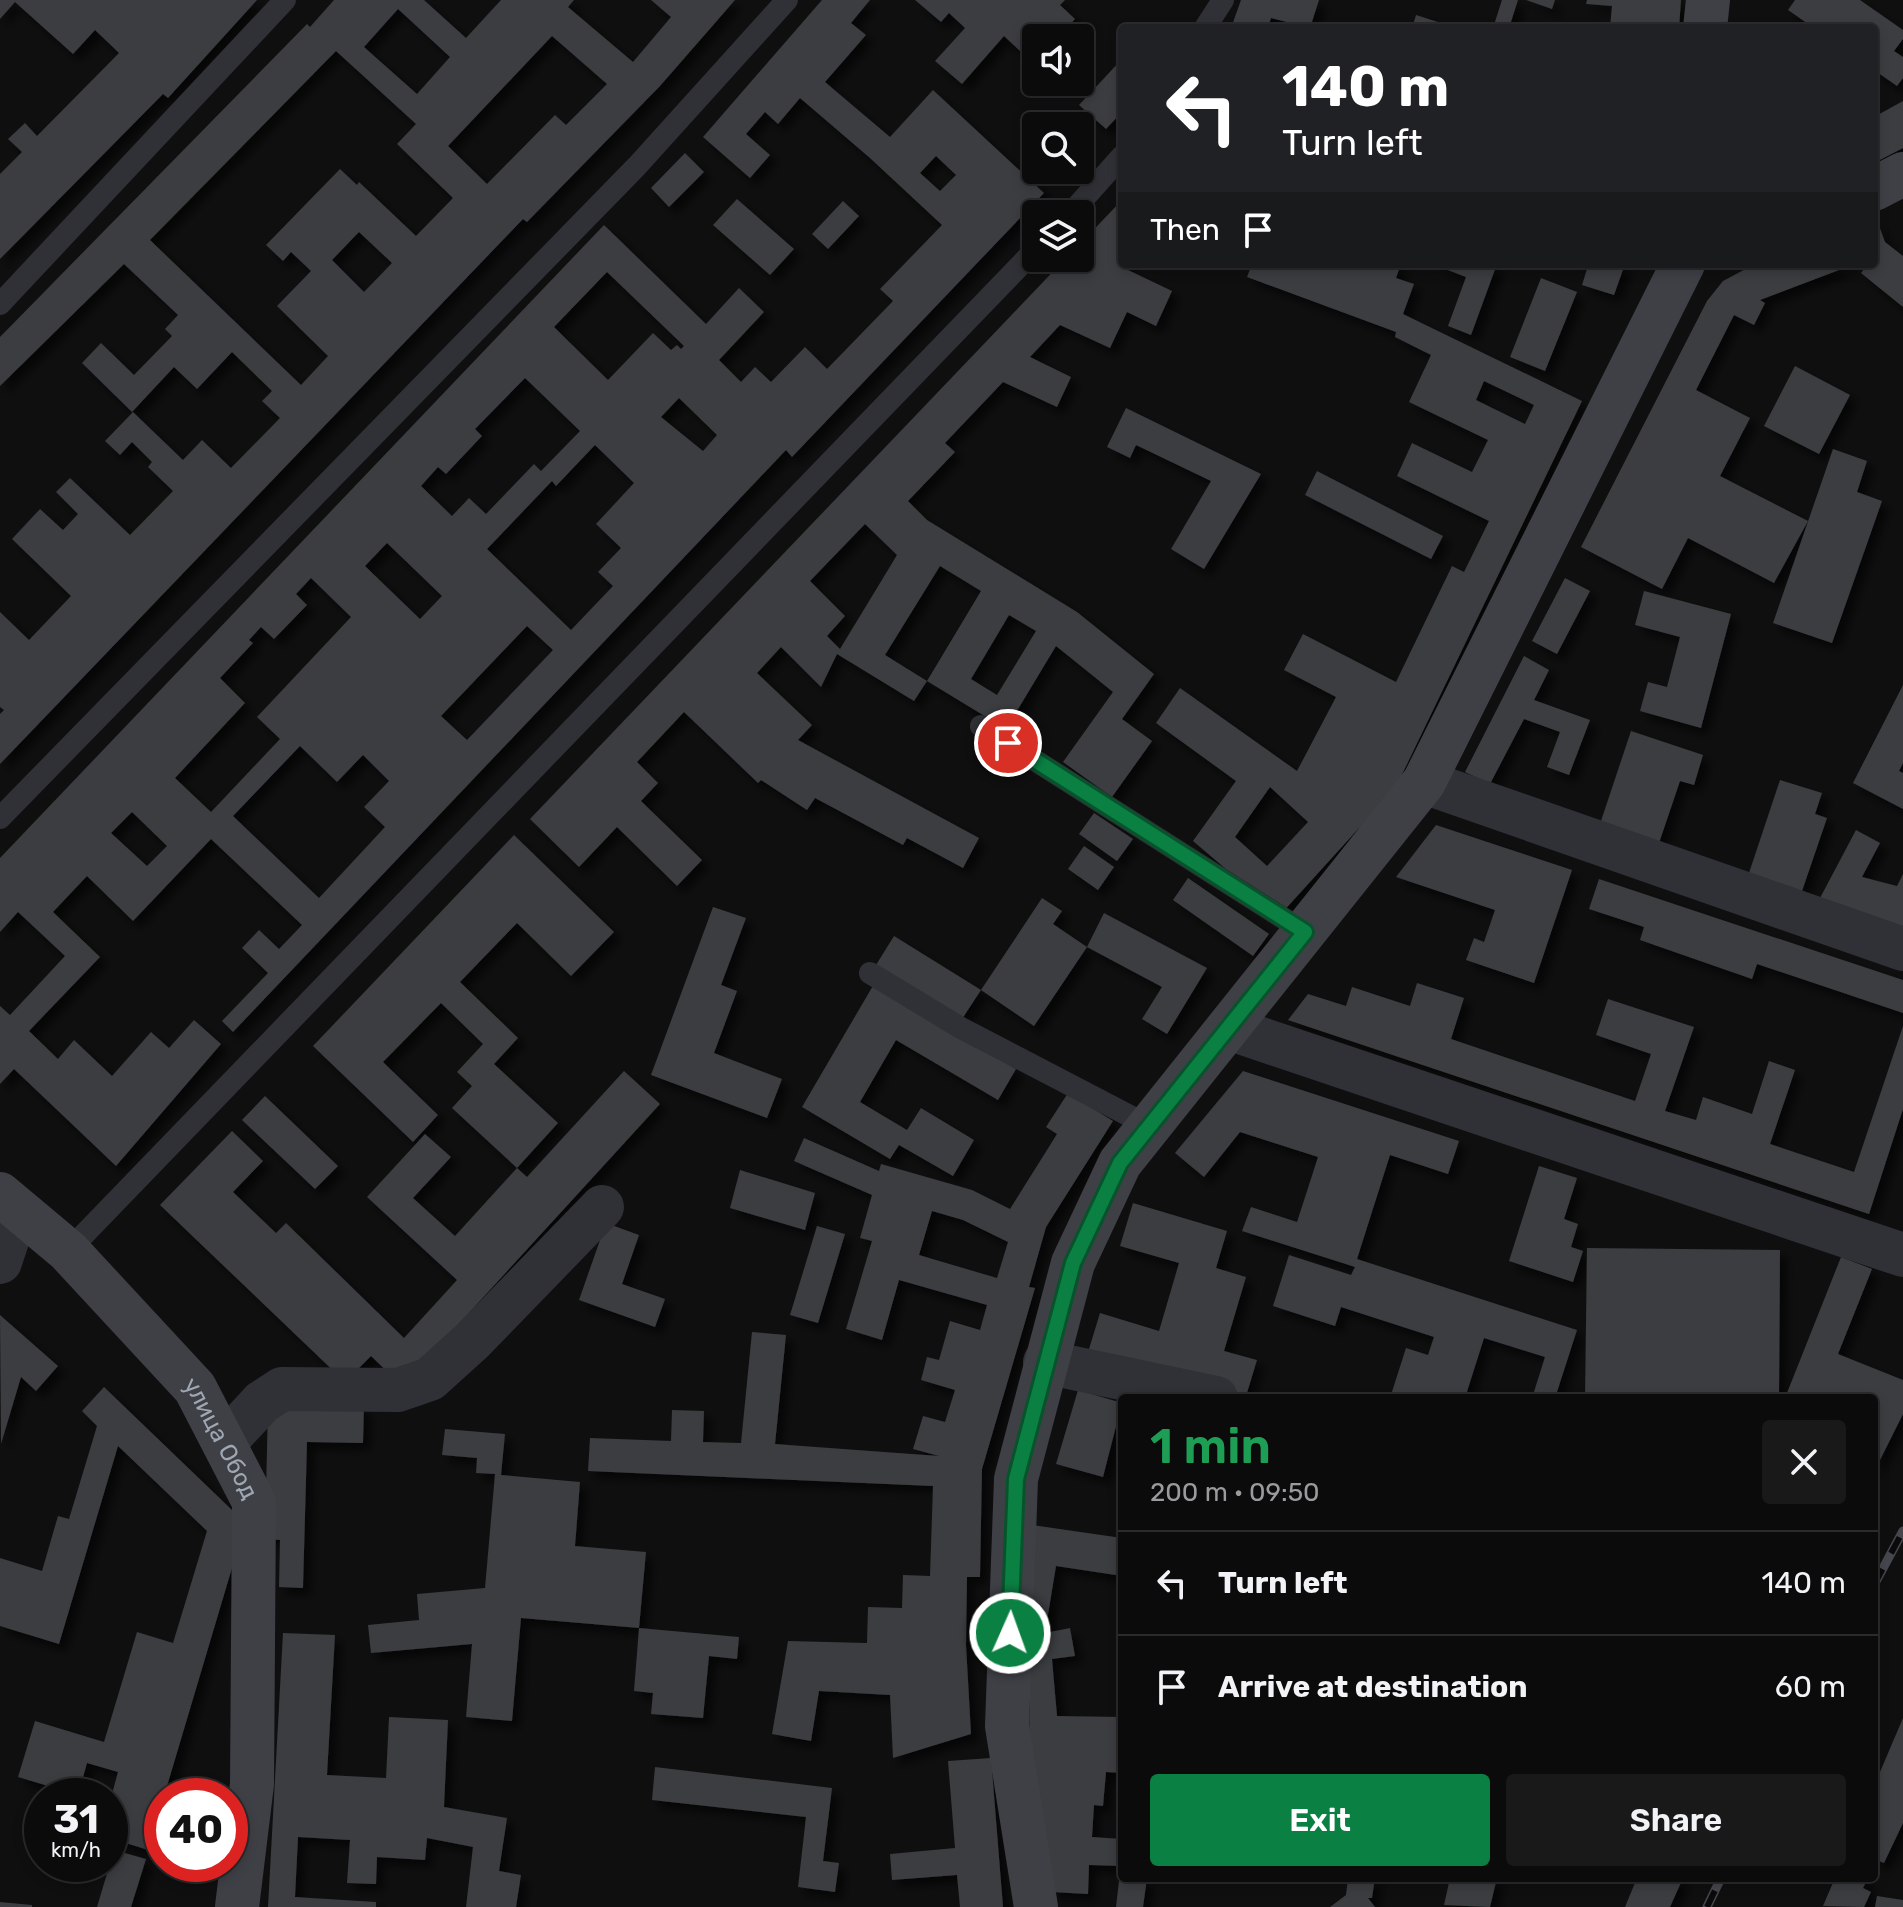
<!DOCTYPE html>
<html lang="en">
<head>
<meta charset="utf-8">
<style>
	:root { --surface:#0b0b0c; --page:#19191a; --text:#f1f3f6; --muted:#9a9b9d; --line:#2b2b2d; --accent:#0b8043 }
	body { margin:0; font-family:Rubik,sans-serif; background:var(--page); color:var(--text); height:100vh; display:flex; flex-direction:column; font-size:30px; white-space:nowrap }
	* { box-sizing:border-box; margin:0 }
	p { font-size:26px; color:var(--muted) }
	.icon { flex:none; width:44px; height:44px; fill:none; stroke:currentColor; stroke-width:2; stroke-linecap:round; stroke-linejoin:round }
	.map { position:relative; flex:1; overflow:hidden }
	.side { position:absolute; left:1118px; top:1394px; width:760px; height:488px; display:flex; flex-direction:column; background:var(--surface); border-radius:8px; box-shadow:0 4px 12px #0003,0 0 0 2px var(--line) }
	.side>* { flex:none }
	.banner { position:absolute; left:1118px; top:24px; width:760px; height:244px; border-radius:8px; box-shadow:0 4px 12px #0003,0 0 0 2px var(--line); background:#202124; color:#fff; overflow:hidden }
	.controls { position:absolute; left:1022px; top:24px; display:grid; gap:16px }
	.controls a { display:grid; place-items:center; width:72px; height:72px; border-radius:8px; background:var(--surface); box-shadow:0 4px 12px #0003,0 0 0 2px var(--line); font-size:40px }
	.speed { position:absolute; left:24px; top:1778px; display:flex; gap:16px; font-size:40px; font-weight:700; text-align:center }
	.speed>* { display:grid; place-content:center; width:104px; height:104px; border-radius:50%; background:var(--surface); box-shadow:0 4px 12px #0003,0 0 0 2px var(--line); line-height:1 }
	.speed small { font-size:20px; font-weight:400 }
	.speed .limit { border:12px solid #d22; background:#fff; color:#111 }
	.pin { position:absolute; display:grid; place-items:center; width:68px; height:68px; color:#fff; margin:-34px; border:4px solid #fff; border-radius:50%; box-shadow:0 2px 8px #0007 }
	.me { position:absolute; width:88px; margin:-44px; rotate:2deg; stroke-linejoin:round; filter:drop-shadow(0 0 6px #0008) }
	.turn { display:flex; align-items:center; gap:28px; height:168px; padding:0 32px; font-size:36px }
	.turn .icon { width:104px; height:104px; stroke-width:2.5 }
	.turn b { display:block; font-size:56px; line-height:68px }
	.then { display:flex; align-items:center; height:76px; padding:0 32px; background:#0003; gap:16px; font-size:30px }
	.round { display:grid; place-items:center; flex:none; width:84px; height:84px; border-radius:8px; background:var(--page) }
	.head { display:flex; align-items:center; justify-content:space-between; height:136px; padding:0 32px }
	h1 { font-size:48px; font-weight:600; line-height:60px; color:#1e9e55 }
	.button { display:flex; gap:16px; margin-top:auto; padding:16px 32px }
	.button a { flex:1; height:92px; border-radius:8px; background:var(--accent); color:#fff; font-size:32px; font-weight:600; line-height:92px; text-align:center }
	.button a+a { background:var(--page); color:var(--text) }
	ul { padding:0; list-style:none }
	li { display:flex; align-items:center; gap:24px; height:104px; padding:0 32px; border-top:2px solid var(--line) }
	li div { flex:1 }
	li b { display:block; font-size:30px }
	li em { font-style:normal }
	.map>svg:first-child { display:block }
</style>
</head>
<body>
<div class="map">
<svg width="1903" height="1907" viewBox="0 0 1903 1907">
	<defs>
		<filter id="shadow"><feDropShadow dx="7" dy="7" stdDeviation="4" flood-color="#0009"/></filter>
	</defs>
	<rect width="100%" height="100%" fill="#0f0f10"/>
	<path fill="#3b3d40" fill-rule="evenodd" filter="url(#shadow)" d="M0,0H257L168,98L163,94L0,259V174L22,152L8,139L25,123L37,136L119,53L95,30L73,54L15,2L0,19Z
		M334,0H424L466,38L501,0H574L568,7L633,62L671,17L651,0H735L660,86L527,222L523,219L0,764V714L4,710L0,707V612L29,640L71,596L12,539L40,509L63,530L78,514L56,492L70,478L130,535L173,491L148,467L152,462L132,442L120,455L105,441L133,412L183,460L202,440L231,468L280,418L262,401L272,391L232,352L197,389L174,367L132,412L82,363L101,343L134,375L172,336L165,329L178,315L124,264L0,386V337L307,24L310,27ZM398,9L450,57L417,94L364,47ZM552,36L607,84L566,125L555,115L487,184L448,146ZM336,51L416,124L397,144L453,198L416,236L359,182L357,185L340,169L266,245L283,261L291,252L311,271L277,306L328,356L301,385L150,240ZM359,232L392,263L364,292L332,260Z
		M822,0H870L851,23L866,35L825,82L890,137L933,90L1044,193L792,457L786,450L233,1032L222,1021L268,973L242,948L259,930L279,949L302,925L211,839L133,921L87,876L53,912L100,957L29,1031L58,1059L74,1040L112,1076L151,1032L169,1048L194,1020L221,1044L116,1166L14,1069L0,1084V1006L10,1015L65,956L18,912L0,932V858L604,225L706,324L739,288L764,312L719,360L741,382L755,367L771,382L805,347L827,369L893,301L880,289L942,225L870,158L800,98L778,124L765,112L746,134L770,155L750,178L703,137ZM936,156L956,175L940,191L920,173ZM607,272L684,346L681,349L677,345L671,350L653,333L608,380L554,327ZM525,378L580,431L541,471L534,464L486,514L469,498L452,516L421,486L438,467L446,474L482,436L475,429ZM679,398L717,435L703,451L661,417ZM595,445L634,483L596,524L621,548L598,572L613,586L571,630L487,549L552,481L556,486ZM387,543L442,596L420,619L365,566ZM311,578L351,617L257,717L280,739L211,812L175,778L245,703L220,678L253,643L249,640L261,627L274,639L307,605L296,594ZM527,626L553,650L467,740L441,716ZM300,746L337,782L363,755L389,781L364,807L385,827L319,898L233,816ZM132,812L167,846L147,866L111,833Z
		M915,0H1065L1060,5L1075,19L1058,38H1036L1034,64L1004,36L962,84L935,61L965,28L949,13L941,22Z
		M1241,0H1319L1310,28L1271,18L1268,28H1231Z
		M1502,0H1518L1509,28H1493Z
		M1526,0H1555L1552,9Z
		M1587,0H1681L1679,28H1610L1612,6L1586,4Z
		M1795,0H1860L1903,30V39L1894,51L1903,57V78L1897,86L1874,70V28H1814L1788,10Z
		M1416,15L1441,23L1439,28H1412Z
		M1122,59V112L1106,129L1079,105Z
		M1903,101V148L1874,163V117Z
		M685,153L704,172L669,207L651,188Z
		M737,199L794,249L770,275L713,225Z
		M1122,200V264H1131L1126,269L1172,291L1156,326L1127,312L1110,348L1060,325L1030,357L1071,377L1057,407L1003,382L945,443L955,452L908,501L927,520L1077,612L1154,674L1122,719L1152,741L1112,797L1063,762L1113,692L1056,646L1006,729L927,681L981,591L940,566L885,655L927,681L914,701L837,654L821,687L781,647L757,673L812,725L798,740L979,838L963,868L907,838L903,845L815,798L807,810L761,780L758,783L684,712L637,762L658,783L641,801L702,860L677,886L617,827L579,867L530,819L1066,258H1080V244ZM865,524L897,555L840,649L827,636L845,616L810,581ZM1009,615L1036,631L997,695L971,679Z
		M843,201L859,216L828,249L812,234Z
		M1877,220L1885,242L1903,256V307L1861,273L1868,264H1874Z
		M1252,264H1319L1334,269L1336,264H1401L1396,278L1414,284L1403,314L1582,401L1382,816L1366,834L1359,828L1280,915L1193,841L1236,781L1156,723L1180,688L1297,771L1336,697L1284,670L1303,634L1396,682L1452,566L1464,572L1489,521L1397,476L1412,443L1472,472L1488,440L1409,402L1431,355L1395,337L1396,332L1247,277ZM1484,381L1534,405L1525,424L1476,400ZM1270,787L1308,822L1267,866L1235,837Z
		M1432,264H1497L1471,335L1448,326L1466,277Z
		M1574,264H1625L1614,295L1582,285L1587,269Z
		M1755,264H1855L1760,300L1765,303L1754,325L1734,315L1696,390L1750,418L1720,476L1808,521L1774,583L1688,538L1662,589L1581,547L1707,301L1723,281Z
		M1541,278L1577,292L1545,371L1510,357Z
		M1795,366L1850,395L1819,454L1764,426Z
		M1126,408L1261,474L1204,569L1171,549L1211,481L1136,445L1130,458L1107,447Z
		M1833,449L1867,461L1857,492L1882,501L1832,643L1773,623Z
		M1317,471L1443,536L1431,559L1305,495Z
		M1565,578L1590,591L1557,654L1532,641Z
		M1644,591L1731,614L1701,728L1640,711L1648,682L1667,687L1680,637L1635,625Z
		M1524,656L1549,670L1534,700L1590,720L1569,775L1547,767L1560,732L1524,719L1490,784L1465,772Z
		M1903,685V763L1899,771L1903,773V809L1853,783Z
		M1631,731L1703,755L1694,785L1680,781L1659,843L1600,824Z
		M1780,780L1822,793L1815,814L1827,818L1802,891L1749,873Z
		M1094,813L1133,839L1117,861L1079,834Z
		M1436,825L1572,870L1534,983L1466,960L1474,938L1484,942L1495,910L1396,877Z
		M1856,830L1880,843L1862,877L1897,886L1903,874V930L1820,898Z
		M514,835L614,932L571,976L517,923L460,982L518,1038L494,1064L558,1123L517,1168L452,1108L472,1086L457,1072L483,1044L441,1003L383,1062L438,1115L413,1142L313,1046Z
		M1084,846L1114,867L1098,890L1068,869Z
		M1188,878L1269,934L1253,956L1173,900Z
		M1599,879L1903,980V1013L1757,964L1752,979L1640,940L1644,927L1589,909Z
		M1042,898L1062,911L1053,924L1087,947L1034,1026L981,990L962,1019L876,965L894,936L981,990Z
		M713,907L746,918L721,985L737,991L714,1053L782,1079L767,1118L651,1075Z
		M1104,913L1207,968L1167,1034L1142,1019L1162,987L1087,947Z
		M1417,983L1464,998L1451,1039L1635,1101L1651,1054L1596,1035L1608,999L1694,1027L1665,1111L1696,1120L1703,1097L1752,1114L1769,1061L1795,1070L1770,1144L1854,1172L1903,1026V1109L1869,1214L1288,1020L1308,994L1346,1006L1352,987L1410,1006Z
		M874,984L1016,1069L998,1100L896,1040L860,1102L907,1130L921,1108L974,1140L953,1176L899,1145L890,1159L802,1107Z
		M624,1071L660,1104L402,1386L371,1356L345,1382L160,1205L232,1131L263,1161L233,1192L276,1233L286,1223L404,1338L457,1280L367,1197L425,1134L451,1157L413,1198L455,1236L517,1168L527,1177Z
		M1243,1071L1459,1141L1448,1174L1390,1155L1357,1259L1577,1330L1555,1398H1532L1545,1357L1484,1338L1465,1398H1390L1406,1348L1428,1355L1434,1337L1341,1307L1335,1326L1273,1306L1289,1255L1351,1275L1355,1267L1242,1231L1251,1207L1297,1222L1318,1157L1240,1132L1204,1177L1175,1153Z
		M1068,1093L1113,1121L1046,1227L1029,1287L1035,1288L982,1469L980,1577H967L966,1645L971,1734L893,1758L890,1695L819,1691L811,1741L772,1734L788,1641L867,1643L868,1607L902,1608L903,1575L930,1576L933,1486L588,1471L590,1438L671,1441L672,1410L704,1411L703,1442L741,1443L752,1332L786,1335L775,1444L939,1456L913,1449L923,1416L945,1422L955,1390L921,1380L927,1357L939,1360L950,1321L980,1330L987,1305L899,1280L882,1340L846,1329L872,1241L860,1238L872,1195L794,1161L804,1138L879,1171L881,1164L972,1190L1010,1209L1057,1134L1046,1127ZM932,1211L963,1220L1008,1242L997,1278L919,1255Z
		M265,1096L338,1166L315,1189L242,1120Z
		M1539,1166L1577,1178L1564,1219L1578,1224L1571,1247L1583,1251L1573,1282L1509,1261Z
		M740,1170L815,1193L805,1230L730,1208Z
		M1133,1203L1227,1231L1216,1268L1246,1277L1224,1351L1257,1360L1246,1396L1089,1349L1100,1313L1159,1331L1179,1263L1120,1246Z
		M606,1223L639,1235L622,1284L665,1299L655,1327L579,1300Z
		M817,1226L845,1234L818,1323L790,1315Z
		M1587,1248L1780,1250L1779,1398H1585Z
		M1841,1257L1872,1269L1838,1354L1903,1380V1414L1874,1472V1398H1785Z
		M0,1315L58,1366L36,1391L21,1377L1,1444Z
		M104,1387L232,1510L240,1541L148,1850L110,1838V1801L118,1772L87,1763L78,1795L18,1777L35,1721L104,1742L137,1632L173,1643L207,1531L118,1446L59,1644L0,1626V1558L42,1571L58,1516L69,1519L97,1426L82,1411Z
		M1078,1390L1122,1403L1103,1477L1056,1464Z
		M268,1404L364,1406L363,1443L307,1442L303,1588L279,1587L280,1540L265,1539Z
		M445,1429L505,1434L501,1475L580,1482L575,1546L646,1552L639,1628L739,1637L737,1659L709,1656L703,1718L651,1714L653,1693L634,1691L639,1628L521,1618L512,1721L466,1717L472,1644L371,1653L368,1625L419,1620L417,1594L485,1588L495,1474L476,1473L477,1458L442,1455Z
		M1032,1525L1122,1538V1576L1056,1566L1045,1633L1070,1628L1075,1656L1052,1659L1057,1716L1122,1717V1773L1106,1772L1103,1806L1094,1805L1092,1837L1122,1839V1866L1089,1865L1088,1894L1051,1892L1029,1748Z
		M283,1633L335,1635L327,1775L386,1778L389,1717L448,1720L444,1807L507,1818L499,1871L521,1875L516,1907H466L473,1847L427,1838L425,1860L377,1857L376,1884L347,1883L350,1840L298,1837L295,1897L376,1902V1907H268Z
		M1903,1718V1823L1884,1863L1874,1859V1786Z
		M991,1758L1003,1907H960L957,1875L892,1880L890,1854L955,1848L948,1761Z
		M655,1767L832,1788L823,1861L839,1863L835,1892L798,1887L806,1817L652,1800Z
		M114,1850L146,1859L131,1907H97Z
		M1120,1872L1122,1878H1147L1143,1907H1116Z
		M1348,1878H1375L1372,1898H1368L1375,1907H1330L1346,1895Z
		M1450,1878H1497L1490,1907L1444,1905Z
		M1637,1878H1683L1670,1907H1625Z
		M1835,1878H1868L1863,1888L1871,1892L1864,1907L1823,1906Z
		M1877,1896L1903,1900V1907H1875Z
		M0,1902L32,1905V1907H0Z"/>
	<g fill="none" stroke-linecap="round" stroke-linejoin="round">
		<path stroke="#303136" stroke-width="22" d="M1205,28L1223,0
			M1070,214L1122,156
			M0,304L285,0
			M981,726L1305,932
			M0,818L637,166L787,0
			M870,973L961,1028L1151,1127
			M68,1251L1036,249"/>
		<path stroke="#303136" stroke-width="44" d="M1424,782L1903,949
			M1228,1028L1903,1255
			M0,1262L17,1210
			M1045,1362L1216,1398
			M224,1443L262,1402L282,1389L398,1390L430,1379L472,1341L602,1207"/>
		<g stroke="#3e4046" stroke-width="44">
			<path d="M1705,28L1708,0"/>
			<path d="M1874,189L1903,174"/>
			<path id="s1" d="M0,1194L68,1251L195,1388L254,1502L252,1784L237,1907"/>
			<path d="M1036,1907L1007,1726L1016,1479L1073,1263L1120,1163L1424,782L1683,264"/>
		</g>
		<defs>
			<path id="rail" d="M1874,1585L1903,1531
				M1707,1907L1721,1878"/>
		</defs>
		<use href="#rail" stroke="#45474d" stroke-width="9"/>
		<use href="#rail" stroke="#0a0a0b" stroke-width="6" stroke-dasharray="18" stroke-linecap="butt"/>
	</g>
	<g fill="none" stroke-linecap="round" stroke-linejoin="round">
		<defs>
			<path id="route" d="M1008,743L1305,932L1120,1163L1073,1263L1016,1479L1010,1633"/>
		</defs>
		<use href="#route" stroke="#07532c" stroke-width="20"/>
		<use href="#route" stroke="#0b8043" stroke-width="14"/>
	</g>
	<g text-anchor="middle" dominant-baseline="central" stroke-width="7" stroke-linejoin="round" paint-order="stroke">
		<g font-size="24" fill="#9fa7b2" stroke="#0a0a0b">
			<text stroke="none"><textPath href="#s1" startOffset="332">улица Обод</textPath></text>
		</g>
	</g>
</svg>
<div class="controls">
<a><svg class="icon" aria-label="sound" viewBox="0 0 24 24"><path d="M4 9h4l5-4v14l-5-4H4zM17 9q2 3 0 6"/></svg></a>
<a><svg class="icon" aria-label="search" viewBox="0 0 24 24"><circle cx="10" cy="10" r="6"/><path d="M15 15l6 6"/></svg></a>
<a><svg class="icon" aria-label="layers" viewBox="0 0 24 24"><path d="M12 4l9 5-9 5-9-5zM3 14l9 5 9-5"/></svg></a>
</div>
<div class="speed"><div>31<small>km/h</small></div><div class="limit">40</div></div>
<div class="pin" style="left:1008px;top:743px;background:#d93025"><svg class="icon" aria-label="arrive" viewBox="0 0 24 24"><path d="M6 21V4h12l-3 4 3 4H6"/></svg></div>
<svg class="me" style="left:1010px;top:1633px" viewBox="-20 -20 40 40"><circle r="17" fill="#0b8043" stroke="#fff" stroke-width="3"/><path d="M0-11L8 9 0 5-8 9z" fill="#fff"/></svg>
<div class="banner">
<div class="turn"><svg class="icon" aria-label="left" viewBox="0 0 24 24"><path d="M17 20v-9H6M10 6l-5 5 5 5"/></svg><div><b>140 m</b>Turn left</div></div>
<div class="then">Then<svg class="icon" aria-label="arrive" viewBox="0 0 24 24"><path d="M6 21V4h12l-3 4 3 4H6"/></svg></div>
</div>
<section class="side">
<div class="head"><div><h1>1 min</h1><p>200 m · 09:50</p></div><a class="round"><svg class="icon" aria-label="close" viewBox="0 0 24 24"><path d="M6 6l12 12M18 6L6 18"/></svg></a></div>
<ul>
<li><svg class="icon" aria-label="left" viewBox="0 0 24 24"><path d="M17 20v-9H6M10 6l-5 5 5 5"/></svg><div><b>Turn left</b></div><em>140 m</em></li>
<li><svg class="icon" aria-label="arrive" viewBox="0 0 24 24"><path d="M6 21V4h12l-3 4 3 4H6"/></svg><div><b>Arrive at destination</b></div><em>60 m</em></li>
</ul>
<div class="button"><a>Exit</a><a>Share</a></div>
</section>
</div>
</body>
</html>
